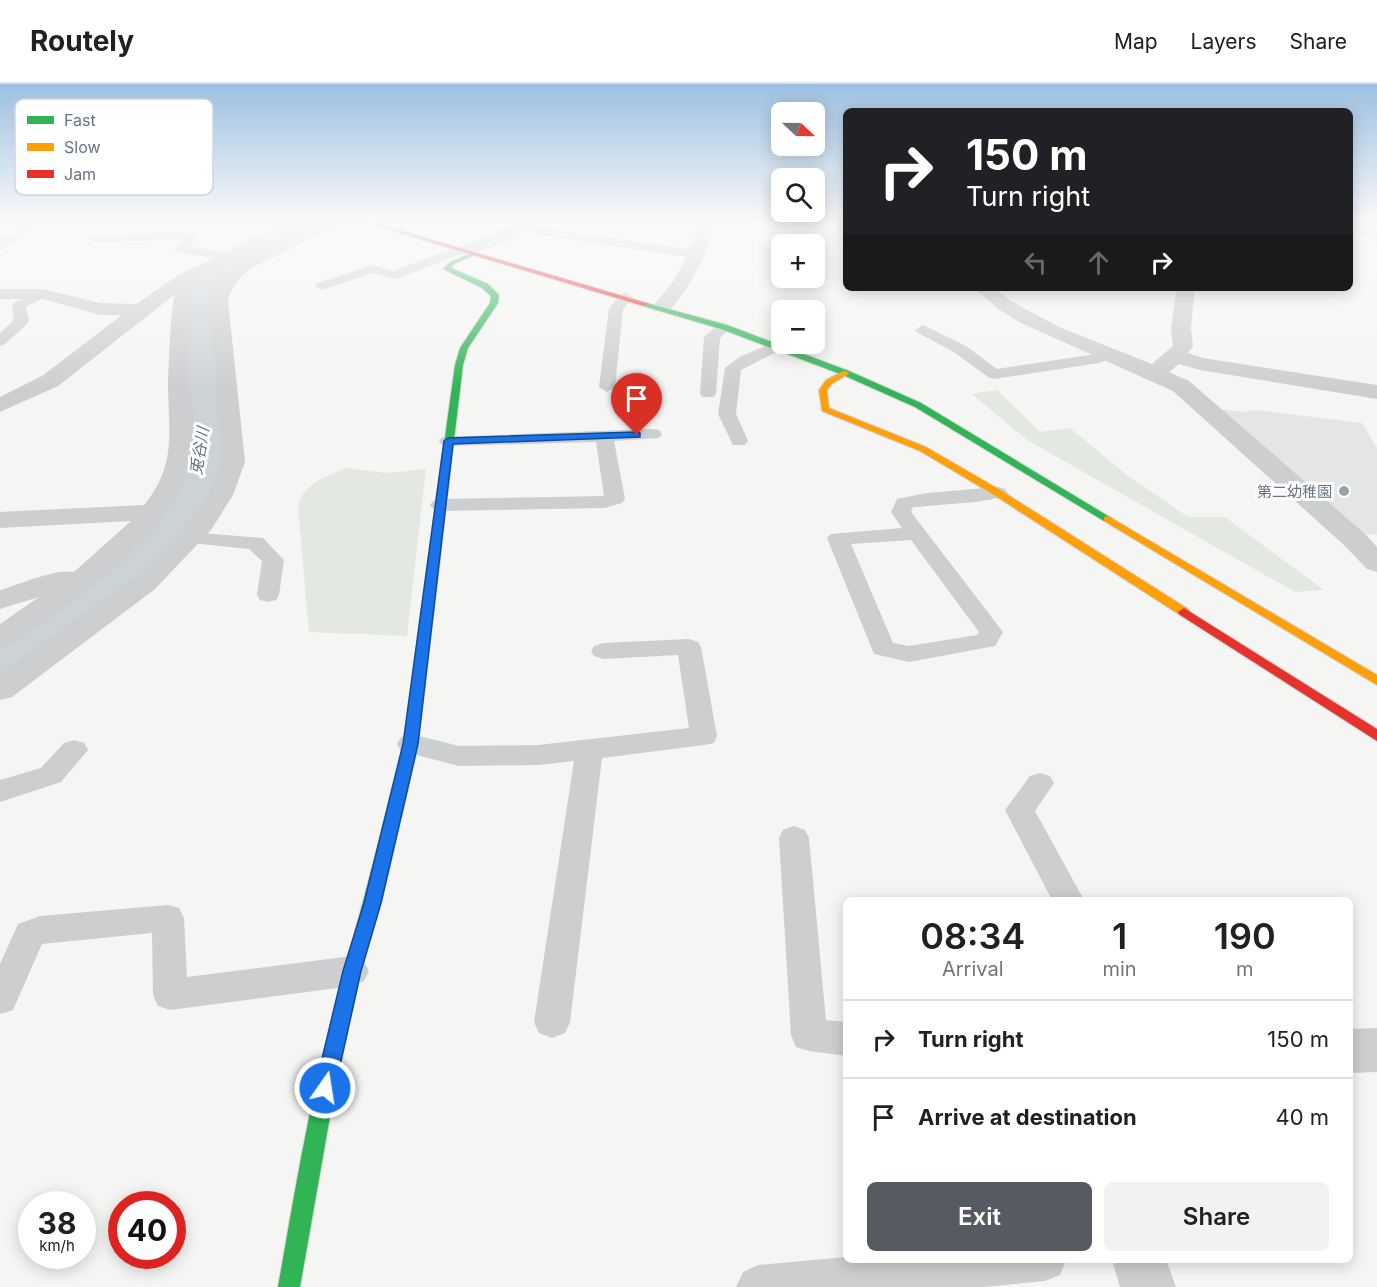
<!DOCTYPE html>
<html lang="en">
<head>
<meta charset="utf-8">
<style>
	:root { --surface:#fff; --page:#f2f2f2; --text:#202124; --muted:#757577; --line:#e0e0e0; --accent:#565a61 }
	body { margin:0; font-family:Inter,"Noto Sans JP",sans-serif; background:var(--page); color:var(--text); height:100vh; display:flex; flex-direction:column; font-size:22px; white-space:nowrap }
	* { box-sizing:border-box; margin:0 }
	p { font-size:20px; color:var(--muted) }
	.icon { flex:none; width:33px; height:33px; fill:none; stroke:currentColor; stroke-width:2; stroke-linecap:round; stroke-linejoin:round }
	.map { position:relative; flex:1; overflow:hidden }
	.panel { position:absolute; left:843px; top:813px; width:510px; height:366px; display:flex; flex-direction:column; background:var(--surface); border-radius:9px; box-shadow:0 3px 15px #0003 }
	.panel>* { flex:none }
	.guide { position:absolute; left:843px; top:24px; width:510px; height:183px; border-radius:9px; box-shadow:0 3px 15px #0003; background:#202124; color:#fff; overflow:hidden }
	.needle { width:39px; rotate:112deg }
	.tools { position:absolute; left:771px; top:18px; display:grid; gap:12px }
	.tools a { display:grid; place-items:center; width:54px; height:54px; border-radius:9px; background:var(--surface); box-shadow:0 3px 15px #0003; font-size:30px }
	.speed { position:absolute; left:18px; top:1107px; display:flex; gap:12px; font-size:30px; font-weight:700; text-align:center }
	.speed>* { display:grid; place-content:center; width:78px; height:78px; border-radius:50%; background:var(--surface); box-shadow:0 3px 15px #0003; line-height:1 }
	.speed small { font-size:15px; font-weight:400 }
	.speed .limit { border:9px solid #d22; background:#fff; color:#111 }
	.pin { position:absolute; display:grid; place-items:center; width:51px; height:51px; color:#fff; margin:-62px -26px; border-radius:50% 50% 50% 0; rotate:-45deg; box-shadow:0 0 6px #0007 }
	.pin .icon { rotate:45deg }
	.me { position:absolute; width:66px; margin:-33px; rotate:13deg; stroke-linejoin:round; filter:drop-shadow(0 0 4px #0008) }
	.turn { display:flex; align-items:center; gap:21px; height:126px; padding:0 24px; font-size:27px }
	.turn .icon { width:78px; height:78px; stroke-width:2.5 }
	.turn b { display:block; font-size:42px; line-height:51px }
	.lanes { display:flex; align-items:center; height:57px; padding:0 24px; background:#0003; justify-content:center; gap:30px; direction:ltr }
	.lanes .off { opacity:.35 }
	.eta { display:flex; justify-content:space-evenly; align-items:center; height:102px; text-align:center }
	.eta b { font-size:36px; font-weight:600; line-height:42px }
	.action { display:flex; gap:12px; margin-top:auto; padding:12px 24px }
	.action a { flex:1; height:69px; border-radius:9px; background:var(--accent); color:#fff; font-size:24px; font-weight:600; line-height:69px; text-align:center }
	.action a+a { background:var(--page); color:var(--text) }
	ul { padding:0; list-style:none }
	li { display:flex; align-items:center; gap:18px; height:78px; padding:0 24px; border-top:2px solid var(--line) }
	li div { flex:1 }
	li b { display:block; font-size:22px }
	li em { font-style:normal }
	header { display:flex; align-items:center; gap:36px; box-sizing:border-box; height:84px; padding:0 30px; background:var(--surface); border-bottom:2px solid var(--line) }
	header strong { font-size:28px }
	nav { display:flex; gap:33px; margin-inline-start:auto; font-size:21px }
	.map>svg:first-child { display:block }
</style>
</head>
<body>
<header>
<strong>Routely</strong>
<nav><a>Map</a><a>Layers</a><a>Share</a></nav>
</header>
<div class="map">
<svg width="1377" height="1203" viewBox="0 0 1377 1203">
	<rect width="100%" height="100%" fill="#f5f5f4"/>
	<path fill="#e4e5e5" d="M1217,325L1245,328L1255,326L1362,339L1377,364V451L1361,450Z"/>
	<path fill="#e4e8e2" d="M997,306L1040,348L1070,344L1128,392L1188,433H1225L1324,506L1295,508L1027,356L972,310Z
		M346,384L388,389L426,385L407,552L309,548L298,423C303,399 325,393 346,384Z"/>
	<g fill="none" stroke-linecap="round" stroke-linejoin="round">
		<path fill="#ccd3d7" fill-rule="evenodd" d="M287,137H334L329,145L255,182L227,202L219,214L218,235L229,289L231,349L224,399L207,427L163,487L26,594L0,601V542L117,459L166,398L177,349L181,289L174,235L177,214L197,185L227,166Z"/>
		<defs>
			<path id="fast" d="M472,169L477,170L454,180L451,184L488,200L499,211L498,219L468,264L463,281L449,397L444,400L439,397L455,281L460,264L490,219L491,212L482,204L443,185L450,178Z
				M643,218L727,241L849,287L921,319L1113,435L1112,437H1104L915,323L843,291L721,245L643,222Z
				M400,699L405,701L408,705L381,819L361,887L335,1004L300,1203H278C290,1136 301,1068 316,1001C339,902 368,804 392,705L395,701Z"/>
			<path id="slow" d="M843,287L850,289L832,300L827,306L829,324L926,363L1002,407L1188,525L1190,528L1188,531H1180L994,411L920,367L822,327L819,306L826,296Z
				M444,394L449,397L418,660L408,705L405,709H395L392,705L404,660L439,397Z
				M1108,432L1377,591V601L1104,437V433Z"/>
			<path id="jam" d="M359,137H369L650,220L643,222Z
				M1184,524L1377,645V657L1180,531L1178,528Z"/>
		</defs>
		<use href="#fast" stroke="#d2d3d3" stroke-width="2"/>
		<use href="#slow" stroke="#d2d3d3" stroke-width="2"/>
		<use href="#jam" stroke="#d2d3d3" stroke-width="2"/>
		<path fill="#cdcecf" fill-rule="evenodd" d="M32,137H47L0,166V157Z
			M522,141L695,166L701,170L695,174L518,148V142Z
			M186,148L197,153L189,163L226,168L232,172L226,176L176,168L174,165L182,156L93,158L87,154L93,150Z
			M459,162L465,166L463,169L399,194L394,195L373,189L322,206L315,202L317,199L373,181L393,187Z
			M43,206L50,210L26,223L29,237L27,240L5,260L0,262V249L14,236L12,222L14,219Z
			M626,209L633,213L623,225L615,303L607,308L599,303L609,224L621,210Z
			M724,239L731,243L720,254L716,309L714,313H702L700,309L704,253L719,240Z
			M923,241L966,262L997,285L1096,270L1109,265L1117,270L1115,273L1099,279L994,295L988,293L954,268L918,249L915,246Z
			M777,257L785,262L782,265L741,286L736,330L748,357L745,361H733L718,330L725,284L739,273Z
			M653,345L659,346L662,350L659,354L614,357L625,415L622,419L604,424L440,427L433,425L430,421L433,417L440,415L604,412L596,358L448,362L442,361L439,357L442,353Z
			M998,403L1005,405L1008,409L1005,413L975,418L916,423H913L911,428L1003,548L995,562L909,578L874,570L827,454L831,450L902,444L891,428L897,415L927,409ZM911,456L979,548L977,551L909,562L893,559L851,460Z
			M188,448L263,454L284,476L279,511L276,516L268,518L260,516L257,511L262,477L249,465L181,458L177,454L181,450Z
			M689,555L698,558L701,563L717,652L714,659L704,661L602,674L570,938L565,949L552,954L539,949L534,938L574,677L538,681L459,682L401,667L397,660L401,653L411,650L459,662L538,661L689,644L678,571L603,575L594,572L591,567L594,562L603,559Z
			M74,656L84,659L88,666L61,698L0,718V696L41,684L64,659Z
			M1040,689L1050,692L1054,699L1035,727L1084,816H1052L1005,726L1030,692Z
			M794,742L805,746L809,754L826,936L846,938V972L809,967L796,963L791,951L779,754L783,746Z
			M168,821L179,824L184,834L187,893L352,872L364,877L369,887L364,897L352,902L170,926L158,922L153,911L152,849L42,860L13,926L0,930V880L18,840L40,832Z
			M846,1173V1176H1066L1060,1191L1045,1197L984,1203H736L743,1188L758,1181Z"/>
		<path fill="#cdcecf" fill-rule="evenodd" d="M328,137H352L349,140C311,153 238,173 228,217L245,378L233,411L211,446L155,505L12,613L0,616V589L135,493L192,435L207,411L221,378L210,217C222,168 286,151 328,137Z
			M523,137H542C532,149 472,174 457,170L455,167L457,164Z
			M700,137H716C706,171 693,202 668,227H654L652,223L675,195L687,172Z
			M1350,137H1360L1377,147V158L1350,144Z
			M253,155L261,160L259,163L193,198C190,232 188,267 190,302C191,321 196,339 194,357C186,448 79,513 11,561L0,564V540L39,513L0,525V506C18,501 56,484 74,488L131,437L0,444V428L144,421C178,380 168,345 168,298C169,269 170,240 174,211L58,302L0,328V313L42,292L122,231H100L43,215H0V205H43L100,219L136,220L179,191Z
			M974,204H994L1011,217L1059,243L1152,280L1173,262L1171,244L1177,204H1195L1191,244L1193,262L1188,269L1203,274L1377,301V315L1200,286L1179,280L1169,288L1189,297L1364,449L1377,463V488L1367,485L1344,461L1173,307L1021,239L998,225Z
			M1377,944V988L1350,989V945Z
			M1112,1176H1166L1176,1203H1120Z"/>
		<use href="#fast" fill="#30b455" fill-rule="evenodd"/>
		<use href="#slow" fill="#ff9f0a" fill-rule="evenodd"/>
		<use href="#jam" fill="#e5322d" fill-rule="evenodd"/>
	</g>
	<linearGradient id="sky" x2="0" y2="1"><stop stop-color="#9dc0e1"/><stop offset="0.45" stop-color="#fafafa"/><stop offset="1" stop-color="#fafafa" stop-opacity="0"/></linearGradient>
	<rect width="1377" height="306" fill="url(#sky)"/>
	<path fill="#1a73e8" stroke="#114b97" stroke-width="1.5" d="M637,348L640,349V353L453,360L418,660L381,819L361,887L335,1004L332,1011L325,1014L318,1011L315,1004L343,887L364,819L403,660L444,357L448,354Z"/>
	<circle fill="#98a0ab" stroke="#fff" stroke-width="2" cx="1344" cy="407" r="6"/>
	<g text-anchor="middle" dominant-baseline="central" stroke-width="6" stroke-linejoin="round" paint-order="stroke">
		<g font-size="15" fill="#667383" stroke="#fff" text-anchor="end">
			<text x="1332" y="407">第二幼稚園</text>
		</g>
		<g font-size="16" font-style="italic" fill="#627580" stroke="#fff">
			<text transform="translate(199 367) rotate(-81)">兎谷川</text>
		</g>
	</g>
	<rect x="15" y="15" width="198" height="96" rx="9" fill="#fff" stroke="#d1d5da" stroke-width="1.5"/>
	<rect x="27" y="32" width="27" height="8" fill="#30b455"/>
	<rect x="27" y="59" width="27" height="8" fill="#ff9f0a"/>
	<rect x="27" y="86" width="27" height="8" fill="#e5322d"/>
	<g font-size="16" fill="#667383">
		<text x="64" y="42">Fast</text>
		<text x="64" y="69">Slow</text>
		<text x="64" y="96">Jam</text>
	</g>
</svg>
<div class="tools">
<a><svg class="needle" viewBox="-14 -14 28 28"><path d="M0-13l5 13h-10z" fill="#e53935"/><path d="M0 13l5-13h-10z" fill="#757577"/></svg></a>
<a><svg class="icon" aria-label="search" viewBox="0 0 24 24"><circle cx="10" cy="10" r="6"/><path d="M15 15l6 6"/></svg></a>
<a>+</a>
<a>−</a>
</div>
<div class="speed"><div>38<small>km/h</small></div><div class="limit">40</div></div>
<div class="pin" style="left:637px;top:351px;background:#d93025"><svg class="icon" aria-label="arrive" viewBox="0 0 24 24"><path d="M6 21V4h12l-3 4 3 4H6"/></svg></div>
<svg class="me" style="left:325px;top:1004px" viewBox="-20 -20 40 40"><circle r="17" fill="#1a73e8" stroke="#fff" stroke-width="3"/><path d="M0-11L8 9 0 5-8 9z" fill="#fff"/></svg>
<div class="guide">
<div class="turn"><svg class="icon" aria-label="right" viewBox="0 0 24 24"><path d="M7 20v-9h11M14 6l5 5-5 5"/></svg><div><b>150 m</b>Turn right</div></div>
<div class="lanes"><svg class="icon off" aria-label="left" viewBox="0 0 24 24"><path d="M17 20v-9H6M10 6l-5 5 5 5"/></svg><svg class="icon off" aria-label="ahead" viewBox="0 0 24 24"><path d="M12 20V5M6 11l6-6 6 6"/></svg><svg class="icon" aria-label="right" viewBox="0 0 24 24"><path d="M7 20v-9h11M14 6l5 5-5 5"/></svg></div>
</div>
<section class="panel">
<div class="eta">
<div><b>08:34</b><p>Arrival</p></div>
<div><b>1</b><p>min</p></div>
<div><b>190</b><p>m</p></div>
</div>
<ul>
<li><svg class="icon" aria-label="right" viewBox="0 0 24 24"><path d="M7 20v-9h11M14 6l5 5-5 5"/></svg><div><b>Turn right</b></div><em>150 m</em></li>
<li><svg class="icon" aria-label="arrive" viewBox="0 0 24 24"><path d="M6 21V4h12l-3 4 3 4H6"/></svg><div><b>Arrive at destination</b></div><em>40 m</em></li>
</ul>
<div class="action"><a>Exit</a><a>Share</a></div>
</section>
</div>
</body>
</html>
